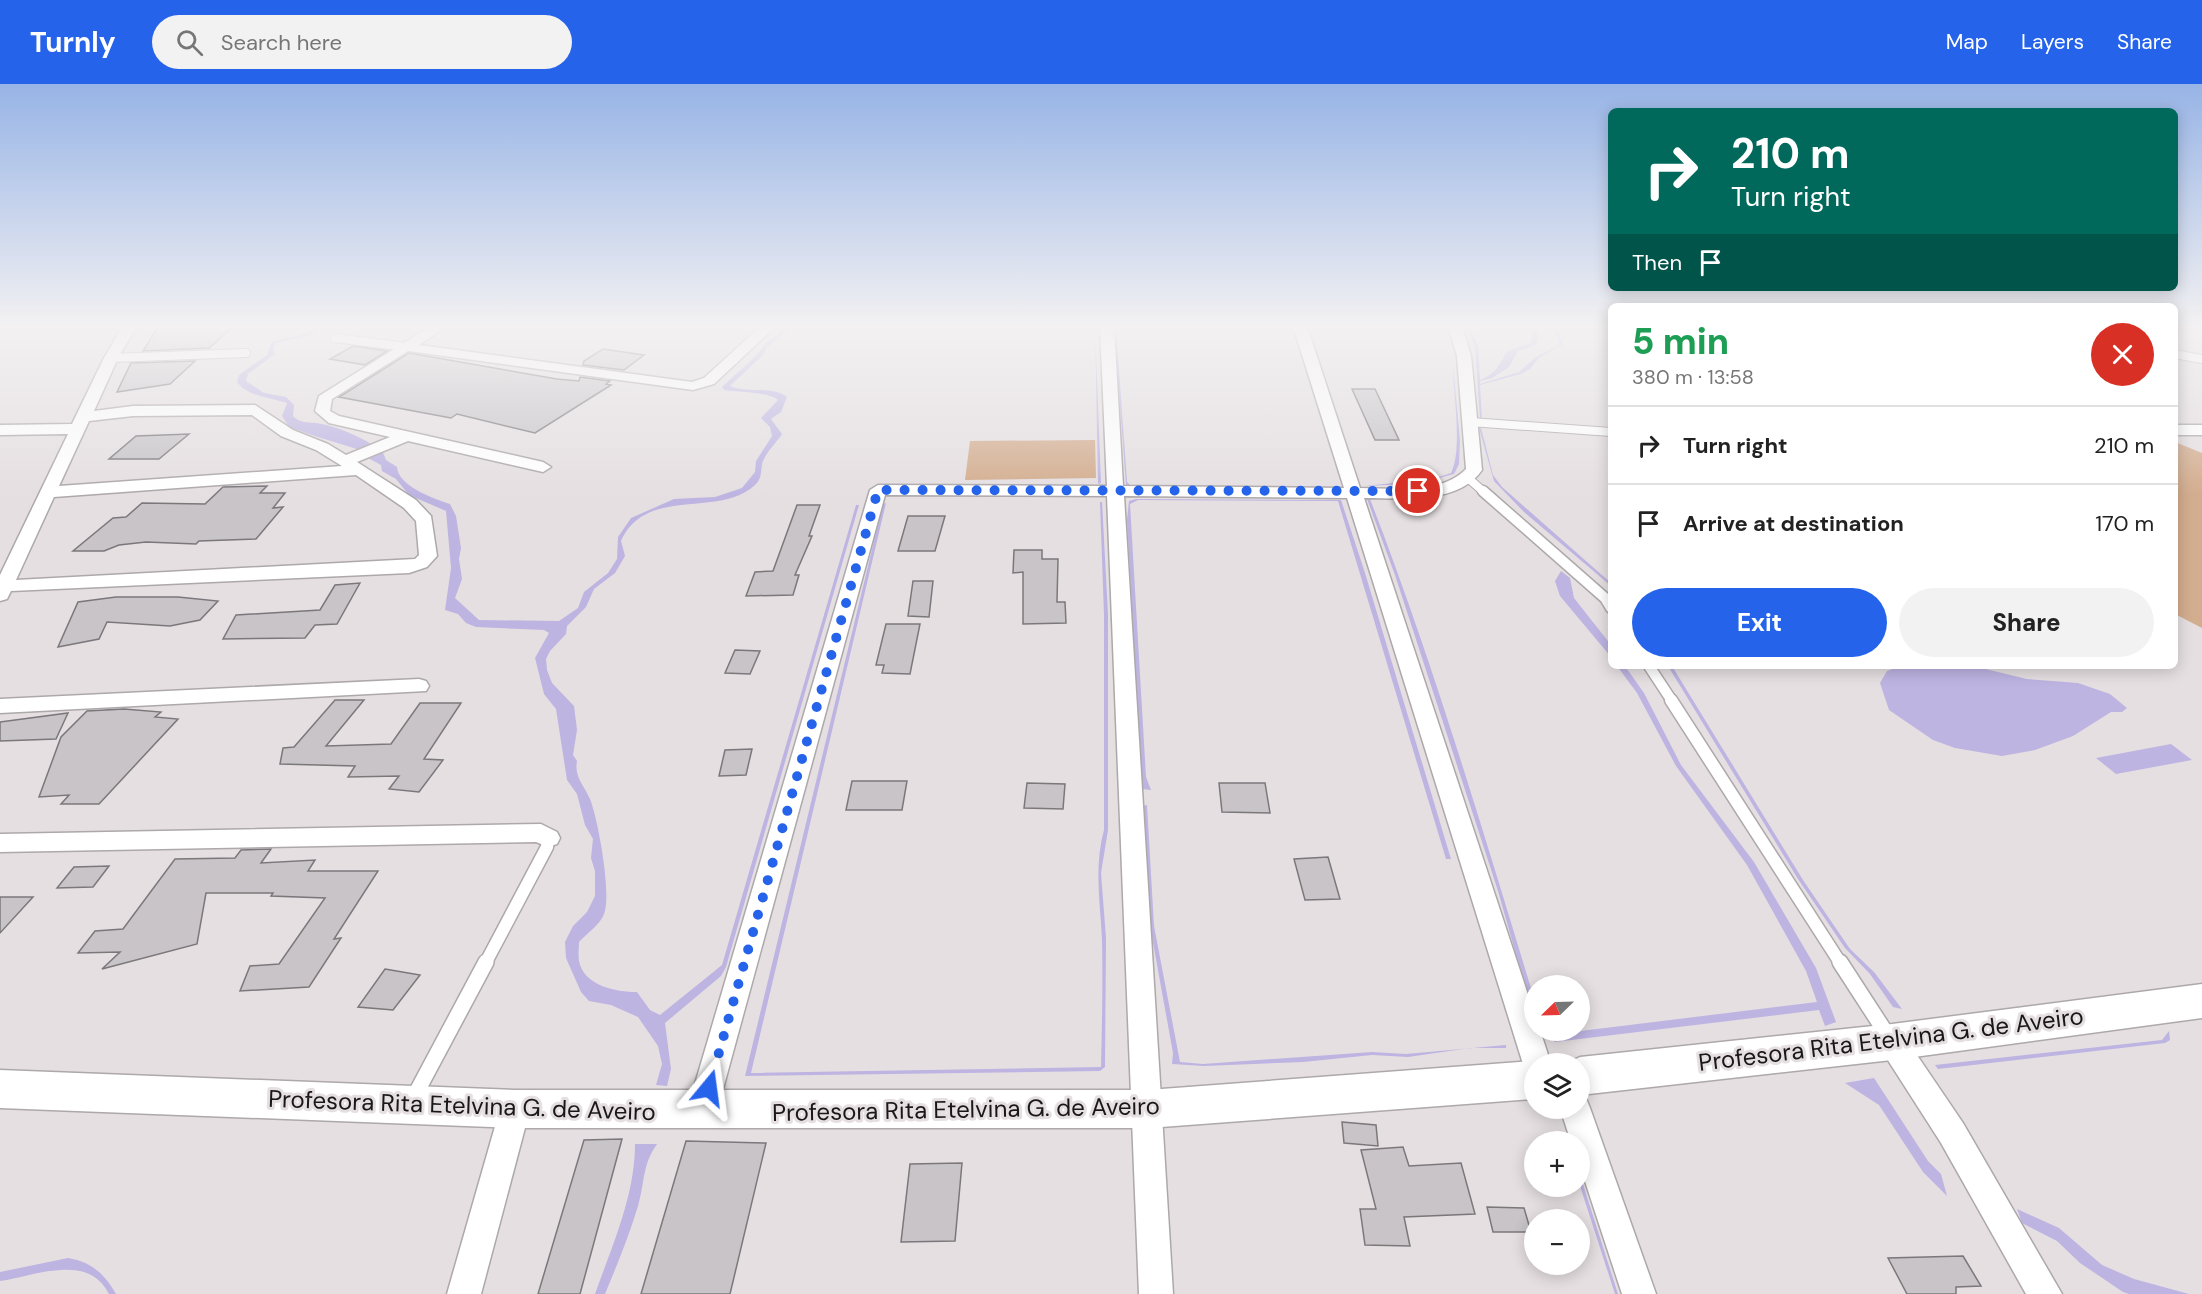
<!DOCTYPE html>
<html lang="en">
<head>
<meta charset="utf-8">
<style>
	:root { --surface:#fff; --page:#f2f2f2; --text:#222; --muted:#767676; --line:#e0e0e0; --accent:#2563eb }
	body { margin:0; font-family:"DM Sans",sans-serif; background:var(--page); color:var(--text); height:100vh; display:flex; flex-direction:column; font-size:22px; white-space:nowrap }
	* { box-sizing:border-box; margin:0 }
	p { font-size:20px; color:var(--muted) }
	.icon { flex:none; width:33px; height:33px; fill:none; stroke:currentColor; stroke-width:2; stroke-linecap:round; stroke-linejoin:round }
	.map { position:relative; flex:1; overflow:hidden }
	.side { position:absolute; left:1608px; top:219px; width:570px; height:366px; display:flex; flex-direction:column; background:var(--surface); border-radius:9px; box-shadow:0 3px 15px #0003 }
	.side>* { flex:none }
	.banner { position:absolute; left:1608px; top:24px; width:570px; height:183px; border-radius:9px; box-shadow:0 3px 15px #0003; background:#00695c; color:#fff; overflow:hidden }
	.needle { width:39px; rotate:247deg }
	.fabs { position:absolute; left:1524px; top:891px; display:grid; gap:12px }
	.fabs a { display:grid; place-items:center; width:66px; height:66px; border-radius:50%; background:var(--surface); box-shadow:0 3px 15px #0003; font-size:30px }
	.pin { position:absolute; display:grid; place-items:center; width:51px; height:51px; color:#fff; margin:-26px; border:3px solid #fff; border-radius:50%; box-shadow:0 2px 6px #0007 }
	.me { position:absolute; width:66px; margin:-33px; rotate:16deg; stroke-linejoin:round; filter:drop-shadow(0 0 4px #0008) }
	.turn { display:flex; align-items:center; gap:21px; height:126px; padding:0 24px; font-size:27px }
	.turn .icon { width:78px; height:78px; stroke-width:2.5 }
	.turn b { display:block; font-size:42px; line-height:51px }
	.then { display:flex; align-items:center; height:57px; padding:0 24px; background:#0003; gap:12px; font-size:22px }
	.round { display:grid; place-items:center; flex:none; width:63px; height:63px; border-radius:32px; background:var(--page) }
	.head { display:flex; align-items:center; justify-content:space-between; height:102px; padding:0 24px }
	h1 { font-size:36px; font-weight:800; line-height:45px; color:#1e9e55 }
	.button { display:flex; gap:12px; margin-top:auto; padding:12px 24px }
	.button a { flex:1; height:69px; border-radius:36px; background:var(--accent); color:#fff; font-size:24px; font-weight:800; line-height:69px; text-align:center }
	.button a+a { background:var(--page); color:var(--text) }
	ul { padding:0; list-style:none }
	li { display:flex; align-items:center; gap:18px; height:78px; padding:0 24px; border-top:2px solid var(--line) }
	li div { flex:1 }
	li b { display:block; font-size:22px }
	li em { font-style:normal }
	header { display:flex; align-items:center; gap:36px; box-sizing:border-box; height:84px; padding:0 30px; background:var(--accent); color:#fff }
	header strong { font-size:28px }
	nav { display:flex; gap:33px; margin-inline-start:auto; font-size:21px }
	.search { width:420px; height:54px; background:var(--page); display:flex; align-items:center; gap:15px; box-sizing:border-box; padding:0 21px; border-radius:33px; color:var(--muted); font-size:22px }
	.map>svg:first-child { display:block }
</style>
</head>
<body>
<header>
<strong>Turnly</strong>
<div class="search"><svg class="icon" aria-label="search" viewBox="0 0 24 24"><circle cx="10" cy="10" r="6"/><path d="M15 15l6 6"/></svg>Search here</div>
<nav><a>Map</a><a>Layers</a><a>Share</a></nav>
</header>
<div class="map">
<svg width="2202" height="1210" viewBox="0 0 2202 1210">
	<rect width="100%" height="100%" fill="#e5dfe1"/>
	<path fill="#d3ad8f" d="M1095,356L1096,394L965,396L970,357Z
		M2175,358L2202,369V544L2175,530Z"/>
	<path fill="#bdb4e2" d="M319,242H323L310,251L276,259L273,265L275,270L248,290L246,297L264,309L286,313L294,321L293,332C300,339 307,338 316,339C333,341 360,352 374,362L360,366L318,353L289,343L282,332L287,319C270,313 248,313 237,298L239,291L267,271L271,259C286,251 306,254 319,242Z
		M783,242H793L767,263L764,270L730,302C748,310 770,301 787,313L781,328L771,335L782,350C777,358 768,366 764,375C759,384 764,393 755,401C719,435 646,401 621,457L625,472L615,489L594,505L586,523L567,542L566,550L550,567L546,575L547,586L552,599L574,622L577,646L573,671L577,677C574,693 584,701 590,715C598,735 612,811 604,830C600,841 587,849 579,858C579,863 578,871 579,877C584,902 616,908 637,908L650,926L660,931L722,881L856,421H859L726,883L721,892L665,939L671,985L667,1002L656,1001L662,980L658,962L638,933L611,921L589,917L581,908L566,874L565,858L573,842L587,828L595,812V787L591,774L593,755L585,741L577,710L567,696L556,625L544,610L535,574L549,549L544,546L476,543L466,539L458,530L445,526L451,484L446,427L409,411L396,395L382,387L381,381L366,373L382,366L386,376L397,383C398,402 434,415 450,420L456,432L461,464L459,475L462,495L455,514L479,536L559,537L578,524L584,508L608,489L617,475L618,453L631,434L674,415L715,413L742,404L755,388L756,377L772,352L770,343L761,334L778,316C770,308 737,308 724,306L722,303C736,289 752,278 763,263C771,253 777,255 783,242Z
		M1095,242L1101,399L1098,400Z
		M1114,242L1118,271L1127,398L1130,401H1126Z
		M1466,242H1469L1478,262L1480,296C1497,289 1499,281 1507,267L1531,259L1533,242H1540L1536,261L1518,267L1509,283L1492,294L1480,297V300L1519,288L1536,273L1560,261L1554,246L1557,242H1560L1557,246L1563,260L1539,274L1530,285L1521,290L1480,301L1482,336L1480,335L1475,262Z
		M1453,281L1460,356L1459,380L1454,390C1424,399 1395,401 1364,402L1432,395L1451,389C1463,365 1453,310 1453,281Z
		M1479,344H1481L1493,391L1502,403L1611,499V502L1524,428L1494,397Z
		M1136,415L1341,416L1365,489L1451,775H1446L1338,417L1138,416L1130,420L1146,693L1151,706L1142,705L1127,436L1129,417Z
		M1367,415H1370C1433,578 1483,747 1534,914V924L1528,913L1498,807L1395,491Z
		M1100,418H1102L1108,530V746L1101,789L1106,854L1105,983L1100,987L745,992L883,420L886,419L751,989L1101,983C1102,941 1103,897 1102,855C1100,817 1094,782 1104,746V531Z
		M1561,487L1570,494L1574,514L1611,561V573L1560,512L1555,497Z
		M1617,582H1625L1644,609L1681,681L1754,778L1816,884L1836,938L1825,942L1819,926L1555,958L1548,947H1553L1556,950L1817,918L1806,887L1747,781L1676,682L1637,609Z
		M1668,582H1672L1803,796L1850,865L1874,888L1902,925L1893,923L1870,890L1845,864L1798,795Z
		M1901,582H1973L2027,595L2078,599L2110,610L2127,624L2122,628H2111L2073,652L2035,666L2002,672L1955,664L1933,656L1889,626L1880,599L1887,587Z
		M2171,660L2192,676L2116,690L2096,674Z
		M1147,721L1154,842L1180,978L1203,980L1372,968L1406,970L1506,961V964H1470L1408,973L1372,971L1303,978L1204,982L1172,980L1173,969L1150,842L1143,722Z
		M2169,947L2170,956L2165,959L1938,985L1935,981L2162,956Z
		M1874,994L1928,1077L1941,1090L1947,1112L1923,1088L1879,1021L1845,999Z
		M635,1060H657C642,1081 645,1098 638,1122C629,1152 617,1181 605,1210H595C612,1162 635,1112 635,1060Z
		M1580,1091L1618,1210H1615L1580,1102Z
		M2017,1125L2059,1144L2102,1181L2134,1195L2189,1210H2129L2123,1208L2080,1179L2057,1157L2022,1139Z
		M68,1174C91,1178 104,1189 116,1210H109C88,1168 35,1192 0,1197V1188Z"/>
	<path fill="#c8c4c8" stroke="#7b787c" stroke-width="1.5" d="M167,242H234L209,264L143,267L158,243Z
		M353,262L387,267L365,281L330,275Z
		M603,265L617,267L644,271L624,286L583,281L584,277Z
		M409,269L557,295L579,297L580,293L610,297L606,300L611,301L535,349L457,330L451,334L339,313Z
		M195,277L170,300L117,308L131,279Z
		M1352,305H1375L1399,356H1375Z
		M189,350L159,375H109L136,352Z
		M267,402L260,409H285L273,424L283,423L256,455L199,457L196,460L146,458L119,461L104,467H73L113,434L126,433L142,419L205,420L223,403Z
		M797,421H820L809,452H812L795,491H799L793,511L746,512L755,488L773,487Z
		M908,432H945L935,467H898Z
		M1014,466H1042V475H1058L1057,518H1065L1066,539L1023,540V488L1013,489Z
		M913,497H933L929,533L908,532Z
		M360,499L337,540L315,541L305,554L223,555L236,531L320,526L335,501Z
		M116,513H178L218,517L200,536L170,542L107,538L99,555L58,563L78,518Z
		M886,540H920L910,590L882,589L884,581H876Z
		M735,566L760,567L750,590L725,589Z
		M335,616H364L326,662L391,660L420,619H461L424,675L443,676L419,708L389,705L399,692L348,693L355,682L280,680L283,664L294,663Z
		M124,625L161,628L155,633L178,635L99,720H61L69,711L39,713L61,653L87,627Z
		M68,629L56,655L0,657V638Z
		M752,665L746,691L719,692L725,666Z
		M852,697H907L902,726H846Z
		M1027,699L1065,700L1063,725L1024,724Z
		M1219,699H1265L1270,729L1222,728Z
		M271,765L261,779L315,776L308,787H378L334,855L341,854L309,903L240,907L250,882L279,880L325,814L271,812L273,809H206L197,860L102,885L120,868L78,869L95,847L123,845L175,775L235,774L241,766Z
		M1328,773L1340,815L1305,816L1294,775Z
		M109,782L93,803L57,804L74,783Z
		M0,813H33L0,849Z
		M385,885L420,891L393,926L358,923Z
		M1342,1038L1376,1041L1378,1062L1344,1059Z
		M622,1055L580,1210H538L584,1056Z
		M686,1057L766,1059L730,1210H641Z
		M1403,1063L1409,1082L1461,1079L1475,1130L1404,1133L1410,1162L1365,1161L1360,1125H1376L1361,1066Z
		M962,1079L955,1157L901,1158L910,1080Z
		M1487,1123L1524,1124L1531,1148H1493Z
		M1963,1172L1981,1202L1956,1203V1210H1907L1888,1174Z"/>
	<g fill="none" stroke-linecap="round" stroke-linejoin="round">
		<defs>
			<path id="lane-far3" d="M335,254L407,263
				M2175,270L2202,275
				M111,274L246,269
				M1470,338L1611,348
				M1468,394L1485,409"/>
			<path id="lane-far2" d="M1483,407L1605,514L1611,524
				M1649,582L1672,617"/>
			<path id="lane-far1" d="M1671,616L1841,880
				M485,880L547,763L548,754"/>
			<path id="lane" d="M1840,878L1888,952
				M414,1013L486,878"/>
			<path id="street" d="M123,242H137L118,274L94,327L133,322L255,321L293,346L328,360L346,371L390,353L329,339L315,327L319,312L431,242H447L419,261L692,298L704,294L761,242H776L714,300L693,306L408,267L332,315L330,327L339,332L543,378L551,383L543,388L408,357L357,378L416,416L431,432L437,472L427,483L409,489L11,507L7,515L0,517V491L68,350L0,351V341L72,340L104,274ZM252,331L281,352L316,366L342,382L59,402L89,337L133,332ZM356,391L404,424L416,437L419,471L415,475L16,496L54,413Z
				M1100,242H1114L1123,402L1344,404L1293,242H1307L1360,404C1393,404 1441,411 1466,385L1457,272L1448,242H1462L1471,272L1482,386C1458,421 1401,414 1364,414L1534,929V946H1540L1551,980H1534V992L1527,989L1523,980L1347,414L1124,412L1173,1210H1139L1107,412L885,411L717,1027L713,1037L702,1041L691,1037L687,1027L870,406L878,401L1107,402Z
				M2175,341H2202V351H2175Z
				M419,595L426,597L429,602L426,607L0,629V615Z
				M541,740L557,748L560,754L557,760L548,763L536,758L0,768V750Z
				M1892,946L1902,949L1963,1039L2062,1210H2026L1941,1059L1882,967L1878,958L1882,949Z
				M515,1011L526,1015L530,1025L481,1210H447L500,1025L504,1015Z
				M1580,1012L1586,1014L1590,1024L1656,1210H1622L1580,1082V1058H1571L1560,1024H1580Z"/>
			<path id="secondary" d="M2202,900V934L1892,976L1580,1011V980H1565L1580,973L1892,940Z
				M1534,977L1540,980H1534V1015L1148,1044H515L0,1024V986L515,1006H1148Z"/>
		</defs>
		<use href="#lane-far3" stroke="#ada8a9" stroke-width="10"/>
		<use href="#lane-far2" stroke="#ada8a9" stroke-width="13"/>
		<use href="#lane-far1" stroke="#ada8a9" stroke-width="15"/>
		<use href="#lane" stroke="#ada8a9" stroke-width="18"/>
		<use href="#street" stroke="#ada8a9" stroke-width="3"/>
		<use href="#secondary" stroke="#ada8a9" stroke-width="3"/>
		<use href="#lane-far3" stroke="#fff" stroke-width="8"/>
		<use href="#lane-far2" stroke="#fff" stroke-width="10"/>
		<use href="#lane-far1" stroke="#fff" stroke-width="12"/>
		<use href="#lane" stroke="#fff" stroke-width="15"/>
		<use href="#street" fill="#fff" fill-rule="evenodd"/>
		<use href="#secondary" fill="#fff" fill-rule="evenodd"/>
	</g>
	<linearGradient id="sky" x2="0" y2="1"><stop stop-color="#97b4e6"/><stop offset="0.59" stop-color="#f3f1f2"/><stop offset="1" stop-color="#f3f1f2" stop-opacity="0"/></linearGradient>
	<rect width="2202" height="411" fill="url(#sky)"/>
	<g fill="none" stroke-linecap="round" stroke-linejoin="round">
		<path stroke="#2563eb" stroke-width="10" stroke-dasharray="0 18" d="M709,1004L878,406L1418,407"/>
	</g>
	<g text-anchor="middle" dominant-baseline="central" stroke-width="6" stroke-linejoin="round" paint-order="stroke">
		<g font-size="24" fill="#191717" stroke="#e5dfe1">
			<text transform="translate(1891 955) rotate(-7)">Profesora Rita Etelvina G. de Aveiro</text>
			<text transform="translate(462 1021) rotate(2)">Profesora Rita Etelvina G. de Aveiro</text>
			<text transform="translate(966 1025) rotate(-1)">Profesora Rita Etelvina G. de Aveiro</text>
		</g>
	</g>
</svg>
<div class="fabs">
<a><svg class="needle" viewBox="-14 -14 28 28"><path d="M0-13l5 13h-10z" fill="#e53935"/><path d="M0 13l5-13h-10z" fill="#767676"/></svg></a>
<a><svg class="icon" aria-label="layers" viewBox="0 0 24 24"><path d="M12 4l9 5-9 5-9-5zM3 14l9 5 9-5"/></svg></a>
<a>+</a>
<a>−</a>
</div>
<div class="pin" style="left:1418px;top:407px;background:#d93025"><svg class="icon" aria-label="arrive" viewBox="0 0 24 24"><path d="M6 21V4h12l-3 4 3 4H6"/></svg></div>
<svg class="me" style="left:709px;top:1004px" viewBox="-20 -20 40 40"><path d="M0-17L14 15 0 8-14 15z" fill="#2563eb" stroke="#fff" stroke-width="4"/></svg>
<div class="banner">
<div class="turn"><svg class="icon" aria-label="right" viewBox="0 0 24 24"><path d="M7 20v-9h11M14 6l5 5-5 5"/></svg><div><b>210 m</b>Turn right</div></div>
<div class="then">Then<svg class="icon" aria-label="arrive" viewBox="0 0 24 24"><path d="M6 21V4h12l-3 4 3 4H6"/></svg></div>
</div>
<section class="side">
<div class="head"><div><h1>5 min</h1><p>380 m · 13:58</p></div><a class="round" style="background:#d93025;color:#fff"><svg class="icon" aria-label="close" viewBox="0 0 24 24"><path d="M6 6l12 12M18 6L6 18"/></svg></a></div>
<ul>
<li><svg class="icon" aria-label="right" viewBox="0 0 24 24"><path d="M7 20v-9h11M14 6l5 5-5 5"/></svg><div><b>Turn right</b></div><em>210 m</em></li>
<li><svg class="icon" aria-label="arrive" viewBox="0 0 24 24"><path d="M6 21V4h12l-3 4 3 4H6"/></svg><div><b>Arrive at destination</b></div><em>170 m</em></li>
</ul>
<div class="button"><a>Exit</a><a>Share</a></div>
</section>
</div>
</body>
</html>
